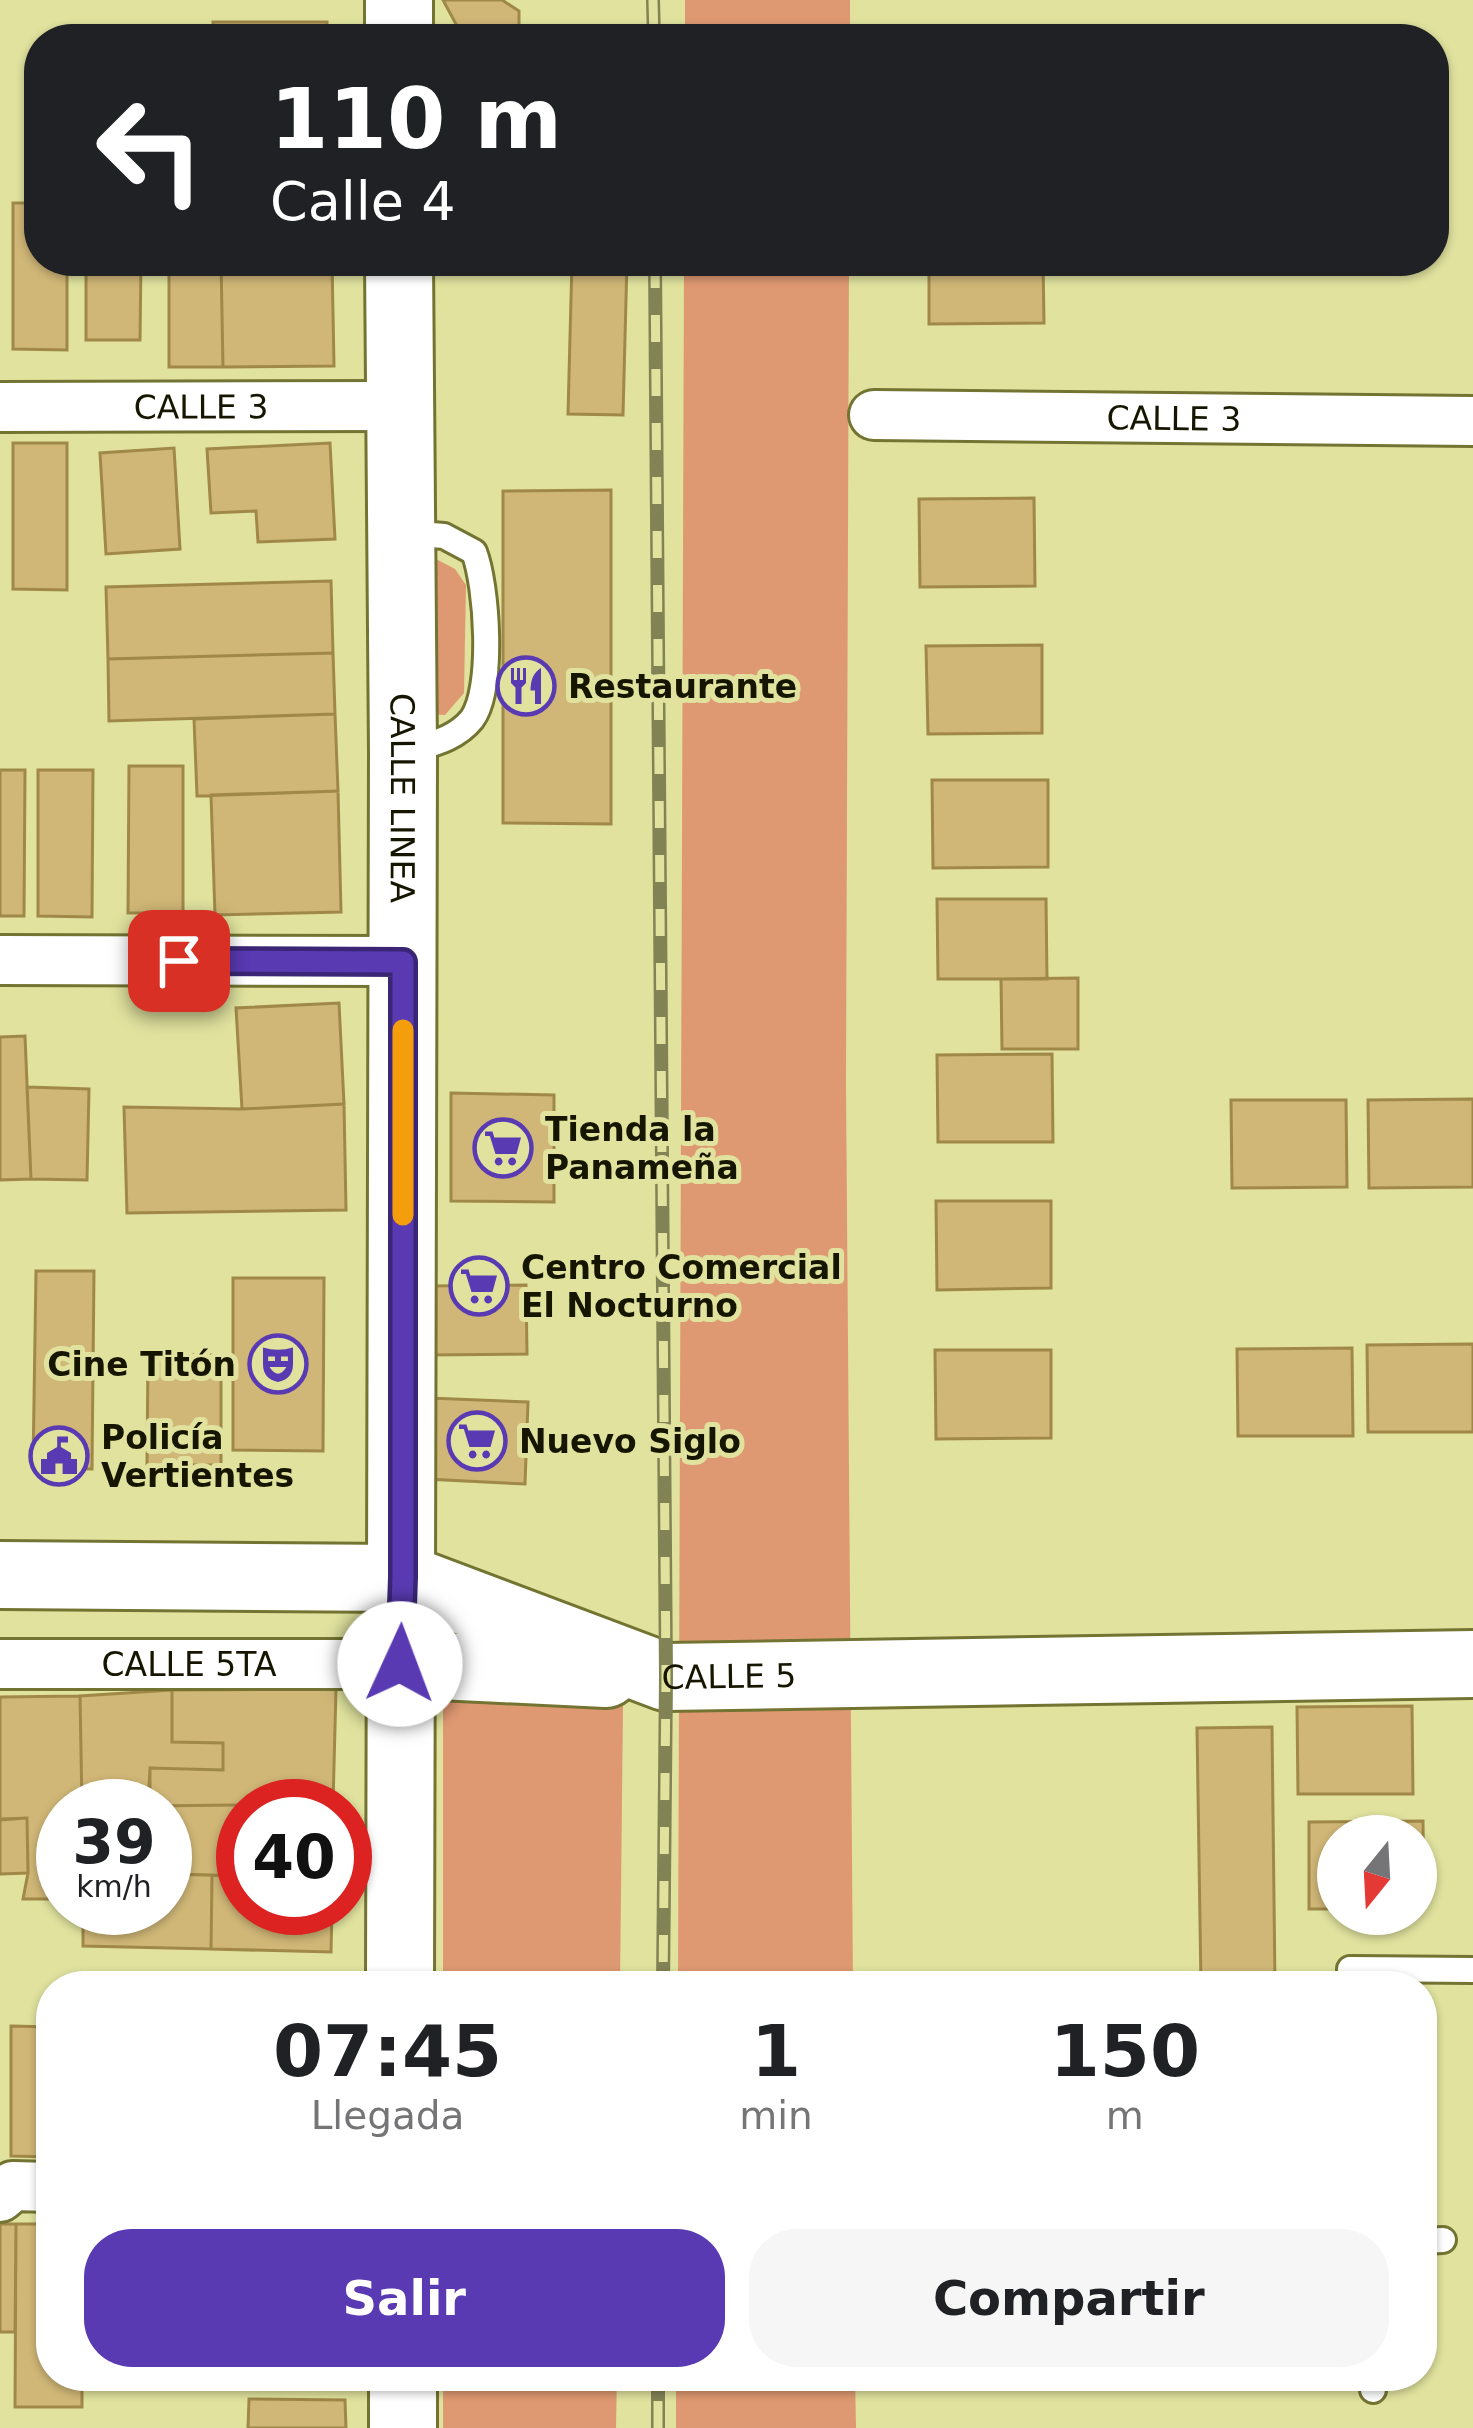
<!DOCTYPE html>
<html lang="es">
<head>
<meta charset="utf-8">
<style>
	:root { --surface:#fff; --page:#f6f6f6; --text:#202124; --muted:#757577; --accent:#593ab2 }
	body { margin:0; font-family:"DejaVu Sans",sans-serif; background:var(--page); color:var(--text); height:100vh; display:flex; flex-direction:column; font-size:45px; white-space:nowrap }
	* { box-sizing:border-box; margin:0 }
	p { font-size:39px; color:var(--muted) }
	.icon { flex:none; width:66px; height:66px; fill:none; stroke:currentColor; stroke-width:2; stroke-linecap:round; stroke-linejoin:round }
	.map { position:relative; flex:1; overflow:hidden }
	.sheet { position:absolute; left:36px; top:1971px; width:1401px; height:420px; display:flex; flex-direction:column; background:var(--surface); border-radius:48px; box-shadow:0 3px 9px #0004 }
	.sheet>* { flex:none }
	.guide { position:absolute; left:24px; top:24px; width:1425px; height:252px; border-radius:48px; box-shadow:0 3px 9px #0004; background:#202124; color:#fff; overflow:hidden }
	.needle { width:78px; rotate:198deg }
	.controls { position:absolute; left:1317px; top:1815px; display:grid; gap:24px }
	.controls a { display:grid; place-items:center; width:120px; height:120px; border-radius:50%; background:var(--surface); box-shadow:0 3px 9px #0004; font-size:60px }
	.speed { position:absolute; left:36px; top:1779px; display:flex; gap:24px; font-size:60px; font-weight:700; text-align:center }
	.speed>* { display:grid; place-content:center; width:156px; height:156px; border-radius:50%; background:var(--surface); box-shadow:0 3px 9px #0004; line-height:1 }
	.speed small { font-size:30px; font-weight:400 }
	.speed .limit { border:18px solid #d22; background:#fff; color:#111 }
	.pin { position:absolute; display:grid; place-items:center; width:102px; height:102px; color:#fff; margin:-51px; border-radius:24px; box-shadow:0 6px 18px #0006 }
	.me { position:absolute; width:132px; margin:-66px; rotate:2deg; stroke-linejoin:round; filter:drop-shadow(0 0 9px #0008) }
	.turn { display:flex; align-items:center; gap:42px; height:252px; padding:0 48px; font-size:54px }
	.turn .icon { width:156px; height:156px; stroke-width:2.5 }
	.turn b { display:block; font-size:84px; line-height:102px }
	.eta { display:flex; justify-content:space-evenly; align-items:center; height:204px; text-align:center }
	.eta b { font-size:72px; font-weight:800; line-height:84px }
	.primary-button { display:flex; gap:24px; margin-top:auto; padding:24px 48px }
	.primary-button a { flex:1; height:138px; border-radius:48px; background:var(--accent); color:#fff; font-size:48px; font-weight:800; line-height:138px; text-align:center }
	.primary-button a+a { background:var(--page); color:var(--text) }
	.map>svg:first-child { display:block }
</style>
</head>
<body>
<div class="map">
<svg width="1473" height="2428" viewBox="0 0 1473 2428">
	<rect width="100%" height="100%" fill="#e0e29e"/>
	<path fill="#df9972" d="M685,0H850V39H685Z
		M684,261H849L846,1084L853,1986H678Z
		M438,560L455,569L466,585L464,693L445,715L428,714L425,563Z
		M443,1700L623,1705L620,1986H443Z
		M443,2376H617L616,2428H443Z
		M676,2376H855L856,2428H676Z"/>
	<path fill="#d0b777" stroke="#a08848" stroke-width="3" d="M443,0H502L519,11V39H464Z
		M213,22H327V39H213Z
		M13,203H39V261H67V350L13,349Z
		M86,261H141L140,340H86Z
		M169,261H221L223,367H169Z
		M221,261H332L334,366L223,367Z
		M572,261H627L623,415L568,414Z
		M929,261H1043L1044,323L929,324Z
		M13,443H67V590L13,589Z
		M330,443L335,539L258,542L256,511L211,513L207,449Z
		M174,448L180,549L106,554L100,453Z
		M611,490V824L503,823V491Z
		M1034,498L1035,586L920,587L919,499Z
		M331,581L333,653L108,659L106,587Z
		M1042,645V733L928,734L926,646Z
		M333,653L335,714L109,721L108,659Z
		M335,714L338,791L197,796L194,719Z
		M129,766H183V913H128Z
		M0,770H25L24,916H0Z
		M38,770H93L92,917L38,916Z
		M932,780H1048V867L933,868Z
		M338,791L341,912L215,915L211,795Z
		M937,899H1046L1047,979H938Z
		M1078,978V1049H1002L1001,979Z
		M339,1003L344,1104L242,1109L236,1008Z
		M25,1036L31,1179L0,1180V1037Z
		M1052,1054L1053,1142H938L937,1055Z
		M27,1087L89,1089L87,1180L31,1179Z
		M451,1093L554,1095V1202L451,1201Z
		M1473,1099V1187L1369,1188L1368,1100Z
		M1231,1100H1346L1347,1187L1232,1188Z
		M344,1104L346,1210L127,1213L124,1107L242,1109Z
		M936,1201H1051V1288L937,1290Z
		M36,1271H94L92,1469L33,1468Z
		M233,1278H324L323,1451L233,1450Z
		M526,1285L527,1354L428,1355V1286Z
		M1473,1344V1432H1368L1367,1345Z
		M1352,1348L1353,1436H1238L1237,1349Z
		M935,1350H1051V1438L936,1439Z
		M148,1354L221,1355V1465H147Z
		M429,1398L528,1402L525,1484L426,1479Z
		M336,1689L333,1804L148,1806L150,1768L223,1770V1743L172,1742V1690Z
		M172,1690V1742L223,1743V1770L150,1768V1806H82L80,1696Z
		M80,1696L82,1806H63V1899H23L28,1873L27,1818L0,1820V1697Z
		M1412,1706L1413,1794H1298L1297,1707Z
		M1272,1727L1275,1986H1201L1197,1728Z
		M333,1804L243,1806V1876L165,1874V1806H151Z
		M27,1818L28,1873L0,1874V1819Z
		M1423,1821L1424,1909H1416V1836H1338V1909H1309V1822Z
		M165,1874L212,1875L211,1949L83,1946V1908H165Z
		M212,1875L243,1876V1908H332L331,1952L211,1949Z
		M240,1982L332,1983V1986H240Z
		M240,1982V1986L146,1984Z
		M11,2026L51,2027V2157L11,2156Z
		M0,2224H16L15,2332H0Z
		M16,2224H51V2376H82V2407H15Z
		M249,2399L345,2400L346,2428H248Z"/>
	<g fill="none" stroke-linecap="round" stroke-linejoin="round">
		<defs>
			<path id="lane" d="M405,752C430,744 455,740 472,719C494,689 487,585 474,552L444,536L406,533
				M1351,1986L1350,1969L1473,1970
				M1422,2241L1443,2240
				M1372,2376L1373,2390"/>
			<g id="street">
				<path id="s1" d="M0,407L401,406"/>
				<path id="s2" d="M874,415L1473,421"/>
				<path d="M0,960L403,961"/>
				<path id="s3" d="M0,1664H399"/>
				<path d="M0,2197L13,2186L51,2187"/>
			</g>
			<g id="secondary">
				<path d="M399,0V39"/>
				<path id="s4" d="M399,261L403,753L400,1986"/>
				<path id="s5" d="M0,1575L403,1578L666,1677L1473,1664"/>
				<path d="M399,1664L606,1674"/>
				<path d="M403,2376V2428"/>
			</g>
		</defs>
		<use href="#lane" stroke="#747432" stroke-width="30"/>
		<use href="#street" stroke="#747432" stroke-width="54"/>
		<use href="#secondary" stroke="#747432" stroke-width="72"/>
		<use href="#lane" stroke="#fff" stroke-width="24"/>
		<use href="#street" stroke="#fff" stroke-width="48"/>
		<use href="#secondary" stroke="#fff" stroke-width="66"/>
		<defs>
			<path id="rail" d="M653,0L654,39
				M655,261L666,1677L663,1986
				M658,2428V2376"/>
		</defs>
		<use href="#rail" stroke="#828355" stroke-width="14"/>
		<use href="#rail" stroke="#e0e29e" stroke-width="9" stroke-dasharray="27" stroke-linecap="butt"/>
	</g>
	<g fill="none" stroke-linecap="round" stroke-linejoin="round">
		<defs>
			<path id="route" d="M179,961L403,962V1577L400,1664"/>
		</defs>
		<use href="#route" stroke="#3a2674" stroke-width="30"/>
		<use href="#route" stroke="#593ab2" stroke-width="21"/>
		<path stroke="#f59e0b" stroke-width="21" d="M403,1030V1215"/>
	</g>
	<defs>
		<symbol id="restaurant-ring" viewBox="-11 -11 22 22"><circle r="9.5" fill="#e0e29e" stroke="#593ab2" stroke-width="1.5"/><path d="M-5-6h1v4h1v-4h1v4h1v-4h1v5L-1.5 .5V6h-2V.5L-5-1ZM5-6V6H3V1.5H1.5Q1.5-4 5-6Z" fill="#593ab2"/></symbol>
		<symbol id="supermarket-ring" viewBox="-11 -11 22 22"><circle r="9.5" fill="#e0e29e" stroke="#593ab2" stroke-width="1.5"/><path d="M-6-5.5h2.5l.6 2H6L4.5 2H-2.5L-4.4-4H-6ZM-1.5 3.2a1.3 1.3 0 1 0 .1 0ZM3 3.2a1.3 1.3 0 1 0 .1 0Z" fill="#593ab2"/></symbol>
		<symbol id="theatre-ring" viewBox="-11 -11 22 22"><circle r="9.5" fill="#e0e29e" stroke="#593ab2" stroke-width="1.5"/><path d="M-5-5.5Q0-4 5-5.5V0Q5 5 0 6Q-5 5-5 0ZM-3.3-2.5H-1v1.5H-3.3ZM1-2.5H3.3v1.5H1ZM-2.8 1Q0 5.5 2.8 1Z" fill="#593ab2"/></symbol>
		<symbol id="civic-ring" viewBox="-11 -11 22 22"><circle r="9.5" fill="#e0e29e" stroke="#593ab2" stroke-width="1.5"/><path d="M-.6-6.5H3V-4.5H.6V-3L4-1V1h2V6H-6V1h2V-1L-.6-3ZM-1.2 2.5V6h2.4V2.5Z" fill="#593ab2"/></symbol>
	</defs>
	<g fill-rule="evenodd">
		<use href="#restaurant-ring" x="493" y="653" width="66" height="66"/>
		<use href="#supermarket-ring" x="470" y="1115" width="66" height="66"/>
		<use href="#supermarket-ring" x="446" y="1253" width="66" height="66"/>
		<use href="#theatre-ring" x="245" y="1331" width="66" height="66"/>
		<use href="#supermarket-ring" x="444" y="1408" width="66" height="66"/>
		<use href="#civic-ring" x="26" y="1423" width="66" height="66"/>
	</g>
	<g text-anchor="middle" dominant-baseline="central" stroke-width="10" stroke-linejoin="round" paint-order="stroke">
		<g font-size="33" fill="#161600" stroke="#e0e29e">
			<text stroke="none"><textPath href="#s1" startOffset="201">CALLE 3</textPath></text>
			<text stroke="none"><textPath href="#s2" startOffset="300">CALLE 3</textPath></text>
			<text stroke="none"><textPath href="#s4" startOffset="537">CALLE LINEA</textPath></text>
			<text stroke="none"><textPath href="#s3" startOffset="189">CALLE 5TA</textPath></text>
			<text stroke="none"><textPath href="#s5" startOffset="747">CALLE 5</textPath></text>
		</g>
		<g font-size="33" font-weight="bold" fill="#161600" stroke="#e0e29e" text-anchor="start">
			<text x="568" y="686">Restaurante</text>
			<text x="545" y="1129">Tienda la<tspan x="545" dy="38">Panameña</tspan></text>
			<text x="521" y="1267">Centro Comercial<tspan x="521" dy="38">El Nocturno</tspan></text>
			<text x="236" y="1364" text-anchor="end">Cine Titón</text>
			<text x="101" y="1437">Policía<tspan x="101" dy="38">Vertientes</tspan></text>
			<text x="519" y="1441">Nuevo Siglo</text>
		</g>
	</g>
</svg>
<div class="controls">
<a><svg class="needle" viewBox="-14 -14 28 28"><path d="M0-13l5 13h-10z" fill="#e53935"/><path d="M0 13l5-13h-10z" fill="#757577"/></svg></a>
</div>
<div class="speed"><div>39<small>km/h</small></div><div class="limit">40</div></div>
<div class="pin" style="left:179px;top:961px;background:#d93025"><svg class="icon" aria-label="arrive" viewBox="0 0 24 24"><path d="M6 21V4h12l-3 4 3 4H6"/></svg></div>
<svg class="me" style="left:400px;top:1664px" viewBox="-20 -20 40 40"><circle r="19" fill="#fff"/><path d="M0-13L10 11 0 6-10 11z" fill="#593ab2"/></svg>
<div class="guide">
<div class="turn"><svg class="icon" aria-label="left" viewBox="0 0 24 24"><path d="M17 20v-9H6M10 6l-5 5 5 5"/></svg><div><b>110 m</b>Calle 4</div></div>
</div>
<section class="sheet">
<div class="eta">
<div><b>07:45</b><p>Llegada</p></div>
<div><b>1</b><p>min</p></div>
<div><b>150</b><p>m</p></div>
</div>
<div class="primary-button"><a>Salir</a><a>Compartir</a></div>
</section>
</div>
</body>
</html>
